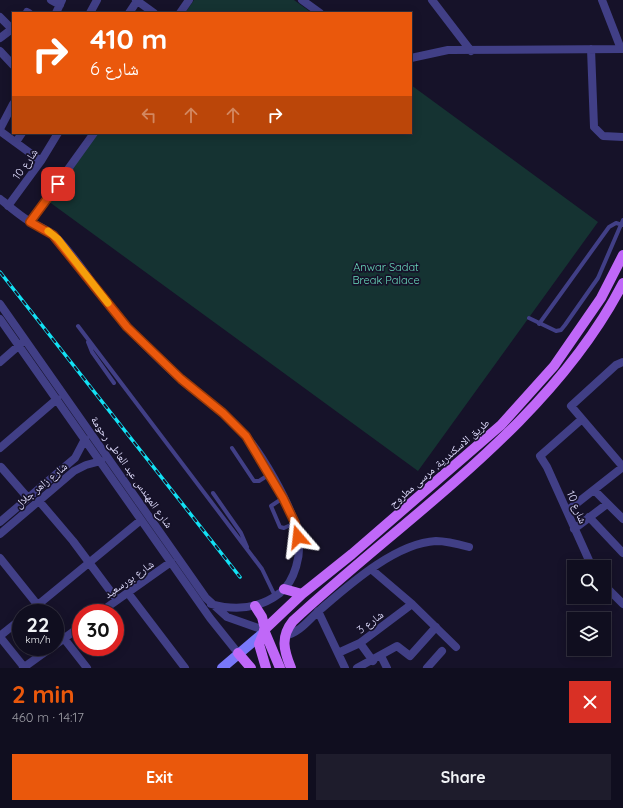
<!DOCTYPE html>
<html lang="en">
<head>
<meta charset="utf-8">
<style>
	:root { --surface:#100e1f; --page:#1e1c2c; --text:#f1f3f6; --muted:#9c9ca4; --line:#302e3d; --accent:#ea580c }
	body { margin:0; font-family:Quicksand,"Noto Naskh Arabic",sans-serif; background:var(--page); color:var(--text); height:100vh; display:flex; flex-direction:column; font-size:15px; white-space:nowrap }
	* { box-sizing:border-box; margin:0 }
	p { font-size:13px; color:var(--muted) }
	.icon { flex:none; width:22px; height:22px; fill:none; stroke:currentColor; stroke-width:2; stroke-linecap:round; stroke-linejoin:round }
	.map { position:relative; height:668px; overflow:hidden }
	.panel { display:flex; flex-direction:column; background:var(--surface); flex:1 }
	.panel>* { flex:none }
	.hud { position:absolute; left:12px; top:12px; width:400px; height:122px; border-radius:0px; box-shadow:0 2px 10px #0003,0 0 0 1px var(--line); background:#ea580c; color:#fff; overflow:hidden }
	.controls { position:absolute; left:567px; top:560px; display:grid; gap:8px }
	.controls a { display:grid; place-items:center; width:44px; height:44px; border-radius:0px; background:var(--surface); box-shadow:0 2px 10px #0003,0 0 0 1px var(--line); font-size:20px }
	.speed { position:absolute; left:12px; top:604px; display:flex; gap:8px; font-size:20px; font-weight:700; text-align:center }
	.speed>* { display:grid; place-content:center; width:52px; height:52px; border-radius:50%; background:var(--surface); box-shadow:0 2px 10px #0003,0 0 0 1px var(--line); line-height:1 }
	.speed small { font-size:10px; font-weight:400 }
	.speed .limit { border:6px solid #d22; background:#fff; color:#111 }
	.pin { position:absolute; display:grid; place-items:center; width:34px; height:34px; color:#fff; margin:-17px; border-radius:8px; box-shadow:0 2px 6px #0006 }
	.me { position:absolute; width:44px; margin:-22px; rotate:343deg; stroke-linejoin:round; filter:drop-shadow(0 0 3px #0008) }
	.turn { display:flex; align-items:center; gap:14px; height:84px; padding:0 12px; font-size:18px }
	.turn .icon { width:52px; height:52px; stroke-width:2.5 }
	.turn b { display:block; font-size:28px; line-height:34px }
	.lanes { display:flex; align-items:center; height:38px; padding:0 12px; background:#0003; justify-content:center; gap:20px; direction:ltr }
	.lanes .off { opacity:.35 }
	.round { display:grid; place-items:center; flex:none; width:42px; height:42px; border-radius:0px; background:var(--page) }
	.summary { display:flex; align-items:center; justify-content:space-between; height:68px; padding:0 12px }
	h1 { font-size:24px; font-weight:700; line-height:30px; color:var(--accent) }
	.button { display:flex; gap:8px; margin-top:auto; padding:8px 12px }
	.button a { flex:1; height:46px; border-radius:0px; background:var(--accent); color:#fff; font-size:16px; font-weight:700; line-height:46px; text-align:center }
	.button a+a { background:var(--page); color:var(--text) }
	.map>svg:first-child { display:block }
</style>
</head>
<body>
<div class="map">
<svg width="623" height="668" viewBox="0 0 623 668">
	<rect width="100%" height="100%" fill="#161229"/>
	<path fill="#153332" d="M194,0H294L312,13H185Z
		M411,85L598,222L418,471L48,201L98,133H411Z"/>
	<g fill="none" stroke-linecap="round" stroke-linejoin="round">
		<path stroke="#413f86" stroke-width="4" d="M529,318L556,331L561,330L565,325L598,278L623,220
			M539,324L609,227L616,223L623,225
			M78,326L262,569L275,596
			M88,342L92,352L114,383
			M232,448L254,481H259L270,474
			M213,493L241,533L247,547
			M283,498L271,506L280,527L284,528L295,523"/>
		<path stroke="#413f86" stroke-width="8" d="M51,0L60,5
			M136,0L154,13
			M302,0L320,13
			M432,0L471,51
			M602,0L621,49
			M27,12L29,13
			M56,13L62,0
			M90,13L97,0
			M129,13L137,1
			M180,13L189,0
			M0,17L13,30
			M0,38L12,29
			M591,49L594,127L603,136L623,137
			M0,51L13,65
			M411,58L448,50L623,49
			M0,129L13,104
			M0,131L41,161
			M16,142L22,133
			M0,199C9,206 19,215 29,221C38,226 47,229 55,236C83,264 102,302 130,330C148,348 166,367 185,383C203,398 222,410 238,427C260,449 292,505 298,535C302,554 295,581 280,593C259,609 236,611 211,604
			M8,206L41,161L58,133
			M30,222L94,133
			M0,304L206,598L227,617L264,630
			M0,319L210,618L238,653
			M0,362L24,341
			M582,419L540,456L547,467L592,567
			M0,448L57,399
			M1,467L28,498
			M594,490L623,519
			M39,501L73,541L117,600
			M567,511L623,467L571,406L616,365L623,362
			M589,517L623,553
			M0,522L75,458L85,439
			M574,529L607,504
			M0,534L74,471L86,465L101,461
			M0,558L44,613
			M371,569L412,604L456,647
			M604,585L623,604
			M128,593L185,668
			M318,611L345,668
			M28,613L141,520
			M99,613L171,562
			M55,627L87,668
			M0,636L21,619
			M285,636C301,632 309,619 321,609C350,584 396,543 436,541C447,541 458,544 469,547
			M0,637L24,667
			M360,643L373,661
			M55,645L81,626
			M338,653L360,643L412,604
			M381,656L387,668
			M23,668L52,647
			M357,668L397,646L410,656L436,627
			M427,668L442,651"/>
		<path stroke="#7978f9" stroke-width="10" d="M222,668L262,634"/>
		<path stroke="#c068f8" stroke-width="10" d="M284,589L302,594
			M255,606L262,617L265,629
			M264,630L280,668
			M238,653L251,668
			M266,668L259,644L265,629L302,594L352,554L501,425L554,366L601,298L623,255
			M291,668C284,651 280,637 293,621C406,516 551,423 623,283"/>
		<defs>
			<path id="rail" d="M0,272L240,577"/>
		</defs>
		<use href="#rail" stroke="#12e1f4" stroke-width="3.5"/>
		<use href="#rail" stroke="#161229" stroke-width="2" stroke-dasharray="6" stroke-linecap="butt"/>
	</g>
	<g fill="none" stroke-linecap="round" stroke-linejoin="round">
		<defs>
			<path id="route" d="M58,184L30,222L53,235L127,327L181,379L223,413L246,436L283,498L295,523L298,537"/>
		</defs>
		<use href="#route" stroke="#983908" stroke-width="10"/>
		<use href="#route" stroke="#ea580c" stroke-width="7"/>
		<path stroke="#f59e0b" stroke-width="7" d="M48,231L58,239L108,303"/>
	</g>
	<g text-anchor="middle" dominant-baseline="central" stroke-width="3.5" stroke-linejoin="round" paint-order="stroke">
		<g font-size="11" fill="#dfdcfd" stroke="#161229">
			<text transform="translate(25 164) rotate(-55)">شارع 10</text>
			<text transform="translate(439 463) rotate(-41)">طريق الاسكندرية, مرسى مطروح</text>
			<text transform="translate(132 472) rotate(55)">شارع المهندس عبد العاطى رحومة</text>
			<text transform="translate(41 485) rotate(-40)">شارع زاهر جلال</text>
			<text transform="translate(577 507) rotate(67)">شارع 10</text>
			<text transform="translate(129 579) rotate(-35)">شارع بورسعيد</text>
			<text transform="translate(370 622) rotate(-37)">شارع 3</text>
		</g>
		<g font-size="11" fill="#6adbbd" stroke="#161229">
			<text x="386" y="267">Anwar Sadat<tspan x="386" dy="13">Break Palace</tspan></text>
		</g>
	</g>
</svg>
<div class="controls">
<a><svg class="icon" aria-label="search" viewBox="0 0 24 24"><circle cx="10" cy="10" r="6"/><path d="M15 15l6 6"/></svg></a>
<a><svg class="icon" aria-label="layers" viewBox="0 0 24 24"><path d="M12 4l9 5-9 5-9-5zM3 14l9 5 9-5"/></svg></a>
</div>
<div class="speed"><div>22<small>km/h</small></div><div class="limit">30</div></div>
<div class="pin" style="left:58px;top:184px;background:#d93025"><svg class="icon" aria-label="arrive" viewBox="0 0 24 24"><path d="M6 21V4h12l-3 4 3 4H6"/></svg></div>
<svg class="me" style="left:298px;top:537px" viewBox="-20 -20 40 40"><path d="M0-17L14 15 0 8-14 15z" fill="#ea580c" stroke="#fff" stroke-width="4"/></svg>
<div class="hud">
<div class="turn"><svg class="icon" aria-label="right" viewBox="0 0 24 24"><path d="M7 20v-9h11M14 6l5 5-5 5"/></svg><div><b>410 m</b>شارع 6</div></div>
<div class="lanes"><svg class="icon off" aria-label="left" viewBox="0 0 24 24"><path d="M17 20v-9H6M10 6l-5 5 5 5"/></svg><svg class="icon off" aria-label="ahead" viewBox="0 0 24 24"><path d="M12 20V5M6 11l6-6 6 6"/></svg><svg class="icon off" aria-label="ahead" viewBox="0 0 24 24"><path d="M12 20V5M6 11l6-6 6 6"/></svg><svg class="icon" aria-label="right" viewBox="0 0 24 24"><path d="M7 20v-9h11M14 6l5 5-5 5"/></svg></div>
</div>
</div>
<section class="panel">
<div class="summary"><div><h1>2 min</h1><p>460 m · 14:17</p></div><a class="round" style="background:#d93025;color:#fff"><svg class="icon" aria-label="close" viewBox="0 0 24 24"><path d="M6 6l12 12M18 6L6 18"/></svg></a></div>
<div class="button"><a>Exit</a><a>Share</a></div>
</section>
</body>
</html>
